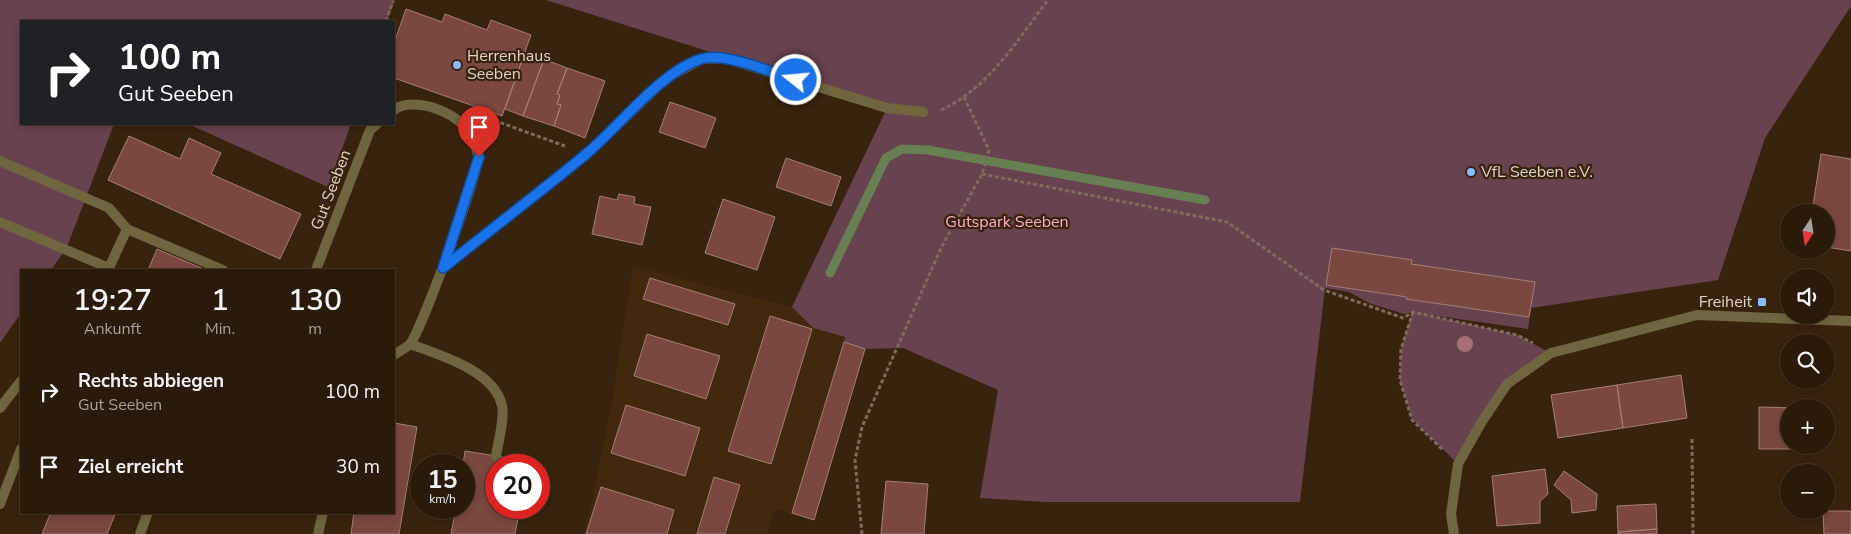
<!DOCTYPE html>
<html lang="de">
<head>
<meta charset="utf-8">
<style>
	:root { --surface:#2a1a0a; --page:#362718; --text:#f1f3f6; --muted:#a5a19c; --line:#46382b }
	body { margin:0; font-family:"Nunito Sans",sans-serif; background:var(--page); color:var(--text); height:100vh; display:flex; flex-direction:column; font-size:19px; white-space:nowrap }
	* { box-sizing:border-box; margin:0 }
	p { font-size:16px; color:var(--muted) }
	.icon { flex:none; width:28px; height:28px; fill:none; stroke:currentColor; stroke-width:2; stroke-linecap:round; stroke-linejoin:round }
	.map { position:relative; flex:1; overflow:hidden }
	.drawer { position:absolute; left:20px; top:269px; width:375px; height:245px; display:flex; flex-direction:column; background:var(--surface); border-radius:0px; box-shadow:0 2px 8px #0003,0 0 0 1px var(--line) }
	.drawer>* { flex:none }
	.hud { position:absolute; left:20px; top:20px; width:375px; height:105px; border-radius:0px; box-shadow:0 2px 8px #0003,0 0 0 1px var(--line); background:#202124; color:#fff; overflow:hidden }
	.needle { width:32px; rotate:192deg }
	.buttons { position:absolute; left:1780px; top:204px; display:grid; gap:10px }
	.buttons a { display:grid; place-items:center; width:55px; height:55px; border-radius:50%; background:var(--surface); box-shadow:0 2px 8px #0003,0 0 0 1px var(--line); font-size:25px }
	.speed { position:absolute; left:410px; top:454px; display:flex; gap:10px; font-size:25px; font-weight:700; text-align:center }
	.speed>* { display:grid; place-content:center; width:65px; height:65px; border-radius:50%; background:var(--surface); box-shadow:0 2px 8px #0003,0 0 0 1px var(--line); line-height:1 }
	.speed small { font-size:12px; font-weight:400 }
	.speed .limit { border:8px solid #d22; background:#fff; color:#111 }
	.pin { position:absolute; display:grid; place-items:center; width:42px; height:42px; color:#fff; margin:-51px -21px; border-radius:50% 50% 50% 0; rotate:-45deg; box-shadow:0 0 5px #0007 }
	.pin .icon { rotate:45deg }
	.me { position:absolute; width:55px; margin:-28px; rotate:287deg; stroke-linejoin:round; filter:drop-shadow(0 0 4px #0008) }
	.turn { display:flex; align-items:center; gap:18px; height:105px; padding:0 15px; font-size:22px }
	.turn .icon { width:65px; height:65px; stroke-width:2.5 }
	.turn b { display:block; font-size:35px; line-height:42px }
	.eta { display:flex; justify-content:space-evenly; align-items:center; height:85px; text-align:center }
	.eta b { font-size:30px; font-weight:600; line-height:35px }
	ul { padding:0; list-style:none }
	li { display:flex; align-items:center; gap:15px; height:75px; padding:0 15px }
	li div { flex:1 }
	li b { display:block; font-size:19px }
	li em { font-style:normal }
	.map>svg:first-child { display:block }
</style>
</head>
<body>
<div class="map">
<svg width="1851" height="534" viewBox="0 0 1851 534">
	<rect width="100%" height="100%" fill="#38230e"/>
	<path fill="#42280c" d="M633,266L792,307L813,328L845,337L844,342L865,349L814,520L775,509L767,534H585L612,401Z"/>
	<path fill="#67424f" d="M0,0H395L387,21H21V124H114L67,247L51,270H21V313L0,343Z
		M546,0H1851V6L1765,138L1718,280L1531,308L1528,329L1424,314L1517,335L1551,353L1506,386L1458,464L1412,419L1400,380L1401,349L1412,312L1404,314L1369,303L1349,292L1325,288L1300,502H1045L980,498L998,390L903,348L865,349L844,342L845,337L813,328L792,307L887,108Z
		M188,124H351L328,187Z"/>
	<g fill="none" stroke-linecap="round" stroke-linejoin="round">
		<path stroke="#687f53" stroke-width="9" d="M830,273L886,158L902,149L928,150L1205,200"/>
	</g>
	<path fill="#7a4840" stroke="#a37f78" d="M406,9L442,22L445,14L487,30L491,20L531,35L502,116L394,78V43Z
		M525,52L544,59L523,116L505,109Z
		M544,59L567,68L557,94L560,95L557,104L561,105L554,126L523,116Z
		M567,68L605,81L585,138L554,126L561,105L557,104L560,95L557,94Z
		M670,102L716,118L705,148L659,132Z
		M129,136L180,159L189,138L221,153L211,174L301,214L280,259L108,180Z
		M1821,154L1851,159V251L1826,247V212H1812Z
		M786,158L841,177L831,206L776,187Z
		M619,194L635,197L634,204L651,207L642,245L592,234L600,196L617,200Z
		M723,199L775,217L757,270L705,253Z
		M1332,248L1412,260L1411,264L1535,282L1529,317L1406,299L1407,297L1326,285Z
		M157,249L206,270H148Z
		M650,278L735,304L728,325L643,299Z
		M770,316L812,329L771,464L728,451Z
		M647,334L720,356L706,399L634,376Z
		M844,342L865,349L814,520L792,513Z
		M1681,375L1687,418L1623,428L1617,385Z
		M1617,385L1623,428L1558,438L1551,395Z
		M626,405L700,428L685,476L611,453Z
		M1759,407L1797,408H1789V445H1801V449H1759Z
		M394,423L417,427L399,534H351L354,512H394Z
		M465,451L528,461L527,465H496V508H520L515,534H451L456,508H464L463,465Z
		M1545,469L1548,494L1540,501V523L1497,526L1492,476Z
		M1564,471L1597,494L1596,510L1572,513L1571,500L1554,485Z
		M714,477L740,485L725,534H697Z
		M886,481L928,484L924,534H881Z
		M601,487L674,510L667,534H586Z
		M1656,504L1657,529L1618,532L1617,506Z
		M1823,511H1851V534H1824Z
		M51,512H116L107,534H42Z
		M1657,529V534H1618V532Z"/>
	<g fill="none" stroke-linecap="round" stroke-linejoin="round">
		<path stroke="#7e6b5a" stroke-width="3" stroke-dasharray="4 2.5" stroke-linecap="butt" d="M386,21L393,1
			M941,110C988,89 1018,39 1048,0
			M482,116L565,146
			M492,134L498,121
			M982,174L1227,222L1324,290L1403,318L1413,312L1517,335L1533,343
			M1413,312L1401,349L1400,380L1412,420L1443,450
			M1692,439L1693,534
			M862,534L855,460L862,427L942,246L982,174L989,150L964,97"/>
		<path stroke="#6f663f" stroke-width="10" d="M394,110C403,102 423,104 434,108C458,116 472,129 478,155C481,168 421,331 410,344C406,348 398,352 394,355
			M0,161L109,208L127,229
			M0,222L109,268
			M443,268L587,154L668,77L702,59L724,58L887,108L923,112
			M108,270L127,229L223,270
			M316,270L370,130L377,124
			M410,344C440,355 495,371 502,406C505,417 498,443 496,456
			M0,408L21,381
			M0,504L21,449
			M140,534L148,512
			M318,534L323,512"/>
		<path stroke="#6f663f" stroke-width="10" d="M1454,534L1451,514L1458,464L1481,423L1507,384L1551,353L1697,315L1851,321"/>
	</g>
	<circle fill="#a46f75" cx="1465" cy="344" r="8"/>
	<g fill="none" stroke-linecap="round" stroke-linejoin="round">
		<defs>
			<path id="route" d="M479,157L443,268C490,230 539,193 585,155C619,127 660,72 701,59C726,52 772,73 796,80"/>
		</defs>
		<use href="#route" stroke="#114b97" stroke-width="12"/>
		<use href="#route" stroke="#1a73e8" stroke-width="9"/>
	</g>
	<g fill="#8abafc" stroke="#38230e" stroke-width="2">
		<circle cx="457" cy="65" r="5"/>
		<circle cx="1471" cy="172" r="5"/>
		<rect x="1757" y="297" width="10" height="10" rx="2.5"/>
	</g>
	<g text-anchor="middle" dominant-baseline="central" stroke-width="4.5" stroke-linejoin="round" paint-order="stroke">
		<g font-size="16" fill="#e0d2c5" stroke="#38230e" text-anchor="start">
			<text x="467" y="56">Herrenhaus<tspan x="467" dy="18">Seeben</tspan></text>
			<text x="1481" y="172">VfL Seeben e.V.</text>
			<text x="1752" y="302" text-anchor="end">Freiheit</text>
		</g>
		<g font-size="16" fill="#e0d2c5" stroke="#38230e">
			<text transform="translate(331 190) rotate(-69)">Gut Seeben</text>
		</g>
		<g font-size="16" fill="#fdadca" stroke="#38230e">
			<text x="1007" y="222">Gutspark Seeben</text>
		</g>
	</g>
</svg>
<div class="buttons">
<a><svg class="needle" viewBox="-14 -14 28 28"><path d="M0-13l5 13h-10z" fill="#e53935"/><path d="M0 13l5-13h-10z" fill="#a5a19c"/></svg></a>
<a><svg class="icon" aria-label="sound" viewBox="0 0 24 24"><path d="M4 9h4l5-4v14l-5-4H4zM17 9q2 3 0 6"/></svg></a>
<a><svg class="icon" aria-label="search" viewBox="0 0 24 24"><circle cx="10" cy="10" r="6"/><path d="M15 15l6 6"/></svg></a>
<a>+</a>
<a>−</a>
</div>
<div class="speed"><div>15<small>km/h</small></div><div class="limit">20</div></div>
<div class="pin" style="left:479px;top:157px;background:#d93025"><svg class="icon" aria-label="arrive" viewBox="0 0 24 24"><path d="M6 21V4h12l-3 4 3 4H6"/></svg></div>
<svg class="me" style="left:796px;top:80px" viewBox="-20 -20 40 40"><circle r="17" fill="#1a73e8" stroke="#fff" stroke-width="3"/><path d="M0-11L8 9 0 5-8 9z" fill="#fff"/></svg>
<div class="hud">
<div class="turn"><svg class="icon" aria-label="right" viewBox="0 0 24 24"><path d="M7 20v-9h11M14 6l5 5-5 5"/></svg><div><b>100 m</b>Gut Seeben</div></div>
</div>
<section class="drawer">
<div class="eta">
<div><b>19:27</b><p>Ankunft</p></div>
<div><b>1</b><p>Min.</p></div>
<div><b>130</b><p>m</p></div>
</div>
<ul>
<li><svg class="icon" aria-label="right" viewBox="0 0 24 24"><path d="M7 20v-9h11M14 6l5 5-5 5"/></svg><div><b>Rechts abbiegen</b><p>Gut Seeben</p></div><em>100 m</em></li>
<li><svg class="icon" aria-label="arrive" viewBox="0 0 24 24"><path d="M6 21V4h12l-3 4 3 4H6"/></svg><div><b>Ziel erreicht</b></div><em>30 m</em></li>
</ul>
</section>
</div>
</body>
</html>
